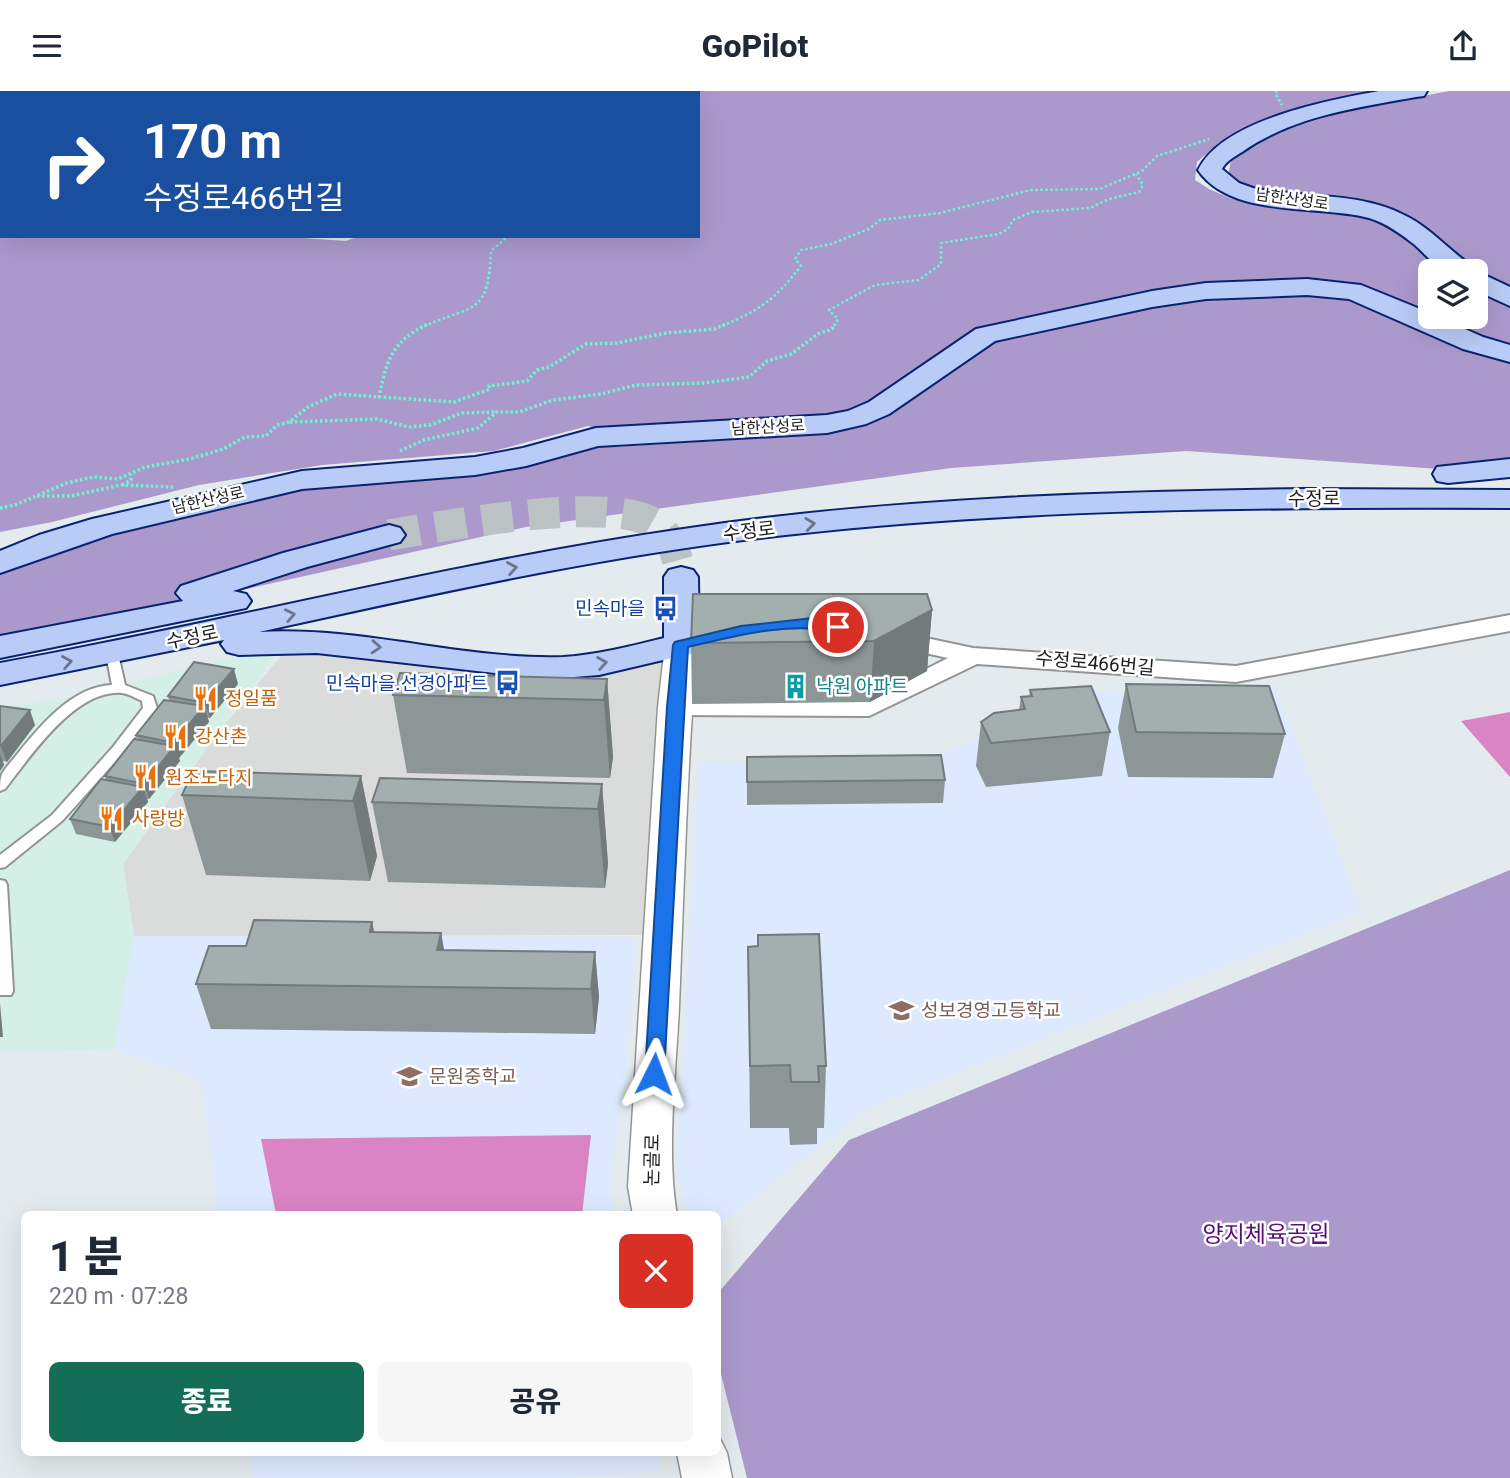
<!DOCTYPE html>
<html lang="ko">
<head>
<meta charset="utf-8">
<style>
	:root { --surface:#fff; --page:#f6f6f7; --text:#1f2937; --muted:#747a83; --accent:#146e57 }
	body { margin:0; font-family:Roboto,"Noto Sans KR",sans-serif; background:var(--page); color:var(--text); height:100vh; display:flex; flex-direction:column; font-size:26px; white-space:nowrap }
	* { box-sizing:border-box; margin:0 }
	p { font-size:23px; color:var(--muted) }
	.icon { flex:none; width:38px; height:38px; fill:none; stroke:currentColor; stroke-width:2; stroke-linecap:round; stroke-linejoin:round }
	.map { position:relative; flex:1; overflow:hidden }
	.sheet { position:absolute; left:21px; top:1120px; width:700px; height:245px; display:flex; flex-direction:column; background:var(--surface); border-radius:10px; box-shadow:0 7px 28px #0002 }
	.sheet>* { flex:none }
	.guide { position:absolute; left:0px; top:0px; width:700px; height:147px; box-shadow:0 7px 28px #0002; background:#1a4fa0; color:#fff; overflow:hidden }
	.fabs { position:absolute; left:1418px; top:168px; display:grid; gap:14px }
	.fabs a { display:grid; place-items:center; width:70px; height:70px; border-radius:10px; background:var(--surface); box-shadow:0 7px 28px #0002; font-size:35px }
	.pin { position:absolute; display:grid; place-items:center; width:60px; height:60px; color:#fff; margin:-30px; border:4px solid #fff; border-radius:50%; box-shadow:0 2px 7px #0007 }
	.me { position:absolute; width:77px; margin:-38px; rotate:3deg; stroke-linejoin:round; filter:drop-shadow(0 0 5px #0008) }
	.turn { display:flex; align-items:center; gap:24px; height:147px; padding:0 28px; font-size:32px }
	.turn .icon { width:91px; height:91px; stroke-width:2.5 }
	.turn b { display:block; font-size:49px; line-height:60px }
	.round { display:grid; place-items:center; flex:none; width:74px; height:74px; border-radius:10px; background:var(--page) }
	.headline { display:flex; align-items:center; justify-content:space-between; height:119px; padding:0 28px }
	h1 { font-size:42px; font-weight:800; line-height:52px }
	.cta { display:flex; gap:14px; margin-top:auto; padding:14px 28px }
	.cta a { flex:1; height:80px; border-radius:10px; background:var(--accent); color:#fff; font-size:28px; font-weight:800; line-height:80px; text-align:center }
	.cta a+a { background:var(--page); color:var(--text) }
	header { display:flex; justify-content:space-between; align-items:center; height:91px; padding:0 28px; background:var(--surface); font-size:32px; font-weight:800 }
	.map>svg:first-child { display:block }
</style>
</head>
<body>
<header><svg class="icon" aria-label="menu" viewBox="0 0 24 24"><path d="M4 6h16M4 12h16M4 18h16"/></svg>GoPilot<svg class="icon" aria-label="share" viewBox="0 0 24 24"><path d="M12 15V3M7 8l5-5 5 5M5 13v7h14v-7"/></svg></header>
<div class="map">
<svg width="1510" height="1387" viewBox="0 0 1510 1387">
	<rect width="100%" height="100%" fill="#e3ebee"/>
	<path fill="#dadbdb" d="M675,559L645,844L134,845L123,773L195,670L285,560L411,575L481,578Z"/>
	<path fill="#d3efe6" d="M282,554L123,773L134,845L114,958L0,961V617L70,607Z"/>
	<path fill="#dde9fe" d="M1275,595L1362,820L869,1017L718,1135V1124H687L677,1076L699,671L923,672L1085,598L1173,608Z
		M134,845L636,847L626,982L609,1095L614,1123H218L201,988L114,958Z
		M249,1362H657L661,1380L563,1387H253Z"/>
	<path fill="#ab99cc" d="M0,0H1390L1245,40L1212,58L1197,71L1195,89L1209,98L1232,108L1371,128L1391,135L1448,180H1430V226H1475V197L1510,214V256L1475,246L1355,194L1334,189L1202,193L1146,199L985,236L960,249L888,302L840,322L723,333L607,340L588,335L494,360L322,374L199,394L52,431L0,441V114L2,145H273L346,150L360,145H698V2H2V31Z
		M1449,0H1510V199L1461,170L1405,125L1252,100L1227,91L1231,69C1287,27 1381,13 1449,0Z
		M1337,202L1510,270V383L1186,360L951,377L526,436L75,536L0,547V482C190,406 394,381 595,351L615,356L733,349L850,337L899,317L972,262L996,249L1158,212L1215,205Z
		M1510,779V1387H747L718,1271V1202L849,1049Z"/>
	<path fill="#db84c5" d="M1510,621V686L1461,630Z
		M591,1044L582,1124L276,1123L261,1048Z"/>
	<g fill="none" stroke-linecap="round" stroke-linejoin="round">
		<path stroke="#bbc2c4" stroke-width="31" stroke-dasharray="31 16" stroke-linecap="butt" d="M389,444C443,435 606,405 651,431C671,442 678,465 681,486"/>
		<defs>
			<path id="service" d="M112,559L118,563L125,594L153,605L157,617L123,662L62,730L5,776L0,777V764L52,724L113,656L143,617L142,610C136,607 129,603 122,602C75,598 30,666 5,698L0,700C0,694 0,688 2,683C5,677 11,671 15,666C38,637 72,595 112,594L106,563Z
				M0,789L5,790L7,794L13,900L11,904H0Z"/>
			<path id="minor" d="M0,40L2,41V51L0,50Z
				M1510,524V540L1236,591L977,573L869,625L675,624L666,622L662,616L666,610L675,608L865,609L948,567L884,553L880,548L884,543L893,540L973,557L1236,575Z"/>
			<path id="tertiary" d="M681,544L692,547L697,554C687,674 684,795 679,916C676,980 666,1062 677,1124H633L628,1096L658,616L665,554L670,547Z
				M718,1344L727,1362L732,1387H682L677,1362H718Z"/>
			<path id="secondary" d="M1379,0H1427L1424,5L1416,6C1355,17 1294,25 1242,61C1234,66 1226,70 1222,78L1239,92L1253,97C1302,107 1357,101 1402,123C1429,135 1448,159 1472,175L1476,180L1510,196V215L1475,199V180C1467,180 1457,182 1448,180C1437,178 1424,162 1415,154C1401,143 1386,132 1369,127C1317,113 1232,128 1198,79C1222,29 1329,9 1379,0Z
				M1307,188L1361,194L1430,222V226H1438L1483,246L1510,254V271L1463,258L1349,208L1307,204L1206,208L1152,216L995,250L889,323L866,333L827,342L598,355L526,375L475,384L302,398L112,443L0,482V460L39,444L92,428L302,380L475,366L523,357L596,337L827,324L848,320L869,311L976,238L1152,200L1206,192Z
				M1510,368V386L1448,392L1437,390L1433,383L1437,376Z
				M1305,398L1510,399V417C1271,416 1032,417 795,443C614,462 437,502 259,541C362,535 461,569 563,566C597,564 631,555 664,547V486L669,479L681,476L693,479L698,486L699,554L693,562L599,584L549,588L317,562L239,564L227,561L221,553L224,549L0,594V572C230,530 458,470 690,437C893,407 1099,401 1305,398Z
				M389,434L400,437L405,444L400,451L307,476L233,500L246,503L251,510L246,517L0,567V545L183,510L176,502L181,495L283,462Z"/>
		</defs>
		<use href="#service" stroke="#949494" stroke-width="4"/>
		<use href="#minor" stroke="#949494" stroke-width="4"/>
		<use href="#tertiary" stroke="#949494" stroke-width="3"/>
		<use href="#secondary" stroke="#092370" stroke-width="4"/>
		<path stroke="#6ef4d2" stroke-width="2.5" stroke-dasharray="2.5 2.5" stroke-linecap="butt" d="M1277,0L1275,2L1282,14
			M424,235C477,213 488,223 491,160L508,145
			M722,235C762,218 774,209 801,175L795,168L801,159L831,153L869,138L880,129L940,122L1031,99L1100,98L1142,80L1157,65L1209,48
			M834,235L838,228L829,219L875,194L919,189L941,173V152L999,143L1008,138L1013,129L1032,121L1090,117L1109,108L1139,101L1143,94L1136,83"/>
		<path stroke="#6ef4d2" stroke-width="3.5" stroke-dasharray="2.5 2.5" stroke-linecap="butt" d="M379,307C386,270 392,250 428,233
			M290,331L377,328L409,336L430,334L462,322L495,321
			M400,360L424,349L478,337L497,321H519L553,309L601,303L636,294L703,292L749,286L767,270L791,263L818,243L832,238L835,233
			M122,394L131,389V383
			M37,405H71L121,394L174,396
			M0,417L15,414L67,392L93,386L118,388L145,376L190,368L223,358L245,346L266,345L277,334L289,331L308,316L337,303L454,311L490,298L489,295L527,290L537,279L549,276L586,253L617,252L666,242L715,238L726,233"/>
		<use href="#service" fill="#fff" fill-rule="evenodd"/>
		<use href="#minor" fill="#fff" fill-rule="evenodd"/>
		<use href="#tertiary" fill="#fff" fill-rule="evenodd"/>
		<use href="#secondary" fill="#b9ccf7" fill-rule="evenodd"/>
	</g>
	<path fill="#8c9696" d="M932,519L927,580L870,611L692,613L691,552Z
		M607,588L613,666L610,687L407,682L393,604Z
		M238,593L210,627H208L209,631L179,667L180,670L149,708H147L148,711L115,751L76,743L70,728L106,689L105,685L138,648L136,644L169,609L168,605Z
		M1126,593L1285,643L1273,687L1128,686L1118,637Z
		M1030,599L1110,641L1102,685L986,696L976,675L981,631L1019,619L1021,606H1029Z
		M0,615L35,634L7,671L3,670L4,674L0,680Z
		M747,666L945,689L943,712L747,714Z
		M361,685L377,765L370,790L206,784L182,704Z
		M602,693L608,773L605,797L388,791L372,711Z
		M372,831L374,841L441,842L444,859L595,861L599,906L595,943L211,938L196,893L246,855Z
		M748,856L826,975L824,1037H817V1053L790,1054L789,1037H750Z"/>
	<path fill="#727a7a" d="M932,519L927,580L870,611L874,550Z
		M234,578L238,593L210,627L205,612Z
		M607,588L613,666L610,687L604,609Z
		M204,615L209,631L179,667L174,652Z
		M30,619L35,634L7,671L1,655Z
		M175,655L180,670L149,708L144,693Z
		M0,663L4,674L0,680Z
		M361,685L377,765L370,790L353,710Z
		M602,693L608,773L605,797L598,718Z
		M143,696L148,711L115,751L110,736Z
		M372,831L382,876L370,841Z
		M441,842L449,887L437,859Z
		M595,861L599,906L595,943L591,898Z
		M0,912L3,946H0Z"/>
	<path fill="#a3afaf" stroke="#727a7a" stroke-width="2" d="M693,503H927L932,519L874,550L691,552Z
		M194,571L234,578L205,612L168,605Z
		M400,582L607,588L604,609L393,604Z
		M1126,593L1269,595L1285,643L1136,641Z
		M1091,595L1110,641L991,652L981,631L994,622L1025,618L1021,606L1032,605L1030,599Z
		M164,609L204,615L174,652L136,644Z
		M0,615L30,619L1,655H0Z
		M134,648L175,655L144,693L105,685Z
		M941,664L945,689L747,691V666Z
		M193,680L361,685L353,710L182,704Z
		M380,687L602,693L598,718L372,711Z
		M101,688L143,696L110,736L70,728Z
		M254,829L372,831L370,841L441,842L437,859L595,861L591,898L196,893L209,855H246Z
		M819,843L826,975H818L819,991H791L790,974L750,975L748,856L758,855V844Z"/>
	<defs><path id="oneway-chevron" d="M-2-3.5L2.5 0L-2 3.5" fill="none" stroke-width="1.6" stroke-linecap="round" stroke-linejoin="round" transform="scale(1.75)"/></defs>
	<g stroke="#6b748a">
		<use href="#oneway-chevron" transform="translate(810 433) rotate(-7)"/>
		<use href="#oneway-chevron" transform="translate(512 477) rotate(-10)"/>
		<use href="#oneway-chevron" transform="translate(290 524) rotate(-12)"/>
		<use href="#oneway-chevron" transform="translate(376 556) rotate(4)"/>
		<use href="#oneway-chevron" transform="translate(67 571) rotate(-10)"/>
		<use href="#oneway-chevron" transform="translate(602 572) rotate(-9)"/>
	</g>
	<path fill="#1a73e8" stroke="#114b97" stroke-width="2" d="M813,527L843,533L845,536L838,541C789,530 736,545 688,556L664,983L661,988L654,990L648,988L645,983L667,616L673,554L675,551L741,535Z"/>
	<defs>
		<symbol id="bus-bare" viewBox="-9 -9 18 18"><path d="M-5-6H5V4H4V6H2V4H-2V6H-4V4H-5ZM-3.5-4V0h7V-4ZM-3.5 1.2v1.5H-2V1.2ZM2 1.2v1.5H3.5V1.2Z" fill="#1a4fb4" stroke="#fff" stroke-width="2.5" paint-order="stroke"/></symbol>
		<symbol id="building-bare" viewBox="-9 -9 18 18"><path d="M-4-6H4V6H1V3H-1V6H-4ZM-2.5-4.3h1.7v1.8h-1.7ZM.8-4.3h1.7v1.8H.8ZM-2.5-1h1.7V.8h-1.7ZM.8-1h1.7V.8H.8Z" fill="#0f9aa8" stroke="#fff" stroke-width="2.5" paint-order="stroke"/></symbol>
		<symbol id="restaurant-bare" viewBox="-9 -9 18 18"><path d="M-5-6h1v4h1v-4h1v4h1v-4h1v5L-1.5 .5V6h-2V.5L-5-1ZM5-6V6H3V1.5H1.5Q1.5-4 5-6Z" fill="#e8710a" stroke="#fff" stroke-width="2.5" paint-order="stroke"/></symbol>
		<symbol id="school-bare" viewBox="-9 -9 18 18"><path d="M0-5L7-2L0 1L-7-2ZM-4 1L0 2.5L4 1V4Q0 6-4 4Z" fill="#8d6e63" stroke="#fff" stroke-width="2.5" paint-order="stroke"/></symbol>
		<symbol id="university-bare" viewBox="-9 -9 18 18"><path d="M0-5L7-2L0 1L-7-2ZM-4 1L0 2.5L4 1V4Q0 6-4 4Z" fill="#8d6e63" stroke="#fff" stroke-width="2.5" paint-order="stroke"/></symbol>
	</defs>
	<g fill-rule="evenodd">
		<use href="#bus-bare" x="648" y="500" width="35" height="35"/>
		<use href="#bus-bare" x="490" y="574" width="35" height="35"/>
		<use href="#building-bare" x="778" y="578" width="35" height="35"/>
		<use href="#restaurant-bare" x="188" y="590" width="35" height="35"/>
		<use href="#restaurant-bare" x="158" y="628" width="35" height="35"/>
		<use href="#restaurant-bare" x="128" y="668" width="35" height="35"/>
		<use href="#restaurant-bare" x="94" y="710" width="35" height="35"/>
		<use href="#school-bare" x="884" y="902" width="35" height="35"/>
		<use href="#university-bare" x="392" y="968" width="35" height="35"/>
	</g>
	<g text-anchor="middle" dominant-baseline="central" stroke-width="5" stroke-linejoin="round" paint-order="stroke">
		<g font-size="16" fill="#1d1d1d" stroke="#fff">
			<text transform="translate(1292 108) rotate(8)">남한산성로</text>
			<text transform="translate(768 336) rotate(-3)">남한산성로</text>
			<text transform="translate(208 409) rotate(-13)">남한산성로</text>
		</g>
		<g font-size="19" fill="#1d1d1d" stroke="#fff">
			<text x="1314" y="407">수정로</text>
			<text transform="translate(749 440) rotate(-7)">수정로</text>
			<text transform="translate(192 546) rotate(-12)">수정로</text>
			<text transform="translate(1095 572) rotate(5)">수정로466번길</text>
			<text transform="translate(652 1069) rotate(-89)">논골로</text>
		</g>
		<g font-size="19" fill="#164399" stroke="#fff" text-anchor="end">
			<text x="645" y="517">민속마을</text>
			<text x="488" y="592">민속마을.선경아파트</text>
		</g>
		<g font-size="19" fill="#0d838f" stroke="#fff" text-anchor="start">
			<text x="816" y="595">낙원 아파트</text>
		</g>
		<g font-size="19" fill="#c56008" stroke="#fff" text-anchor="start">
			<text x="225" y="607">정일품</text>
			<text x="195" y="645">강산촌</text>
			<text x="165" y="686">원조노다지</text>
			<text x="132" y="727">사랑방</text>
		</g>
		<g font-size="19" fill="#785e54" stroke="#fff" text-anchor="start">
			<text x="921" y="919">성보경영고등학교</text>
			<text x="429" y="985">문원중학교</text>
		</g>
		<g font-size="23" fill="#5a0f77" stroke="#fff">
			<text x="1266" y="1143">양지체육공원</text>
		</g>
	</g>
</svg>
<div class="fabs">
<a><svg class="icon" aria-label="layers" viewBox="0 0 24 24"><path d="M12 4l9 5-9 5-9-5zM3 14l9 5 9-5"/></svg></a>
</div>
<div class="pin" style="left:838px;top:536px;background:#d93025"><svg class="icon" aria-label="arrive" viewBox="0 0 24 24"><path d="M6 21V4h12l-3 4 3 4H6"/></svg></div>
<svg class="me" style="left:654px;top:983px" viewBox="-20 -20 40 40"><path d="M0-17L14 15 0 8-14 15z" fill="#1a73e8" stroke="#fff" stroke-width="4"/></svg>
<div class="guide">
<div class="turn"><svg class="icon" aria-label="right" viewBox="0 0 24 24"><path d="M7 20v-9h11M14 6l5 5-5 5"/></svg><div><b>170 m</b>수정로466번길</div></div>
</div>
<section class="sheet">
<div class="headline"><div><h1>1 분</h1><p>220 m · 07:28</p></div><a class="round" style="background:#d93025;color:#fff"><svg class="icon" aria-label="close" viewBox="0 0 24 24"><path d="M6 6l12 12M18 6L6 18"/></svg></a></div>
<div class="cta"><a>종료</a><a>공유</a></div>
</section>
</div>
</body>
</html>
